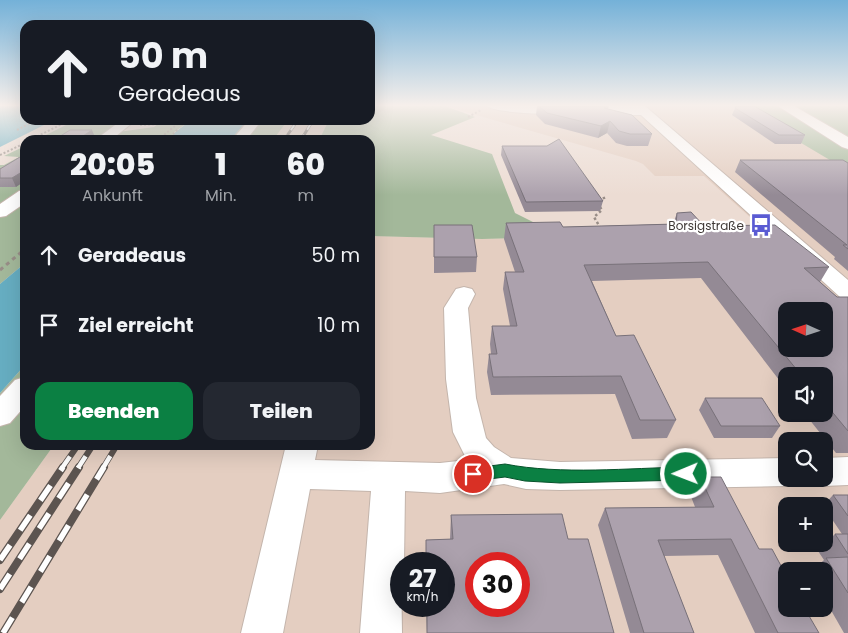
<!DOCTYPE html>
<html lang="de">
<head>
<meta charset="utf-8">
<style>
	:root { --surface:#171b24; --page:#242831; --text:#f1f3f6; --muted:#9ea1a6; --accent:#0b8043 }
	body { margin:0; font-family:Poppins,sans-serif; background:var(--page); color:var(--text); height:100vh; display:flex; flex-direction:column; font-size:19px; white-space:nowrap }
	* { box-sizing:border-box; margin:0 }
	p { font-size:16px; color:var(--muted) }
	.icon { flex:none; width:28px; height:28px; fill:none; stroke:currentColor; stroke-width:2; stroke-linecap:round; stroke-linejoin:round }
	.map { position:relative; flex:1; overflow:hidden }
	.side { position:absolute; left:20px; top:135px; width:355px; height:315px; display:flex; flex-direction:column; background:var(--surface); border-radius:15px; box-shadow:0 5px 20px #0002 }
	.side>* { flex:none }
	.top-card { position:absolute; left:20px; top:20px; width:355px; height:105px; border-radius:15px; box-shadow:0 5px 20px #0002; background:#171b24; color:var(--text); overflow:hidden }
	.needle { width:32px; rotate:273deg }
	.tools { position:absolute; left:778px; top:302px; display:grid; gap:10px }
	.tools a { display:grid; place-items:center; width:55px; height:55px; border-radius:10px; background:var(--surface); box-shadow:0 5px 20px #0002; font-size:25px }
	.speed { position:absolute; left:390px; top:552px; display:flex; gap:10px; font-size:25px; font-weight:700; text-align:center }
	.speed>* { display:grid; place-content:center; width:65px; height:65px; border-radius:50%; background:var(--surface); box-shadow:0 5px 20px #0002; line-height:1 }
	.speed small { font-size:12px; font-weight:400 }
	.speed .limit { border:8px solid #d22; background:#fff; color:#111 }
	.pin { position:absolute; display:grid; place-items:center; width:42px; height:42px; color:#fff; margin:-21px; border:2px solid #fff; border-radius:50%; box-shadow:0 1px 5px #0007 }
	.me { position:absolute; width:55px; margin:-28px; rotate:269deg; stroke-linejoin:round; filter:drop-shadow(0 0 4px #0008) }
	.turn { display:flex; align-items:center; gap:18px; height:105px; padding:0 15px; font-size:22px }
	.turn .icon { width:65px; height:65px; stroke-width:2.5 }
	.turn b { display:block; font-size:35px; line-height:42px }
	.eta { display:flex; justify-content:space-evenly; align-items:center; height:85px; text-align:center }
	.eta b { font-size:30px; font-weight:800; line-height:35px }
	.primary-button { display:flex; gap:10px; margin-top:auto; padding:10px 15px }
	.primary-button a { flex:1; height:58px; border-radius:15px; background:var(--accent); color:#fff; font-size:20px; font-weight:800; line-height:58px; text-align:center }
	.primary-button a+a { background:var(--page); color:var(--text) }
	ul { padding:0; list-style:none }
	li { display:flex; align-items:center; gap:15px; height:70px; padding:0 15px }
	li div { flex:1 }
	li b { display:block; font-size:19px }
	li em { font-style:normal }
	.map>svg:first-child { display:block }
</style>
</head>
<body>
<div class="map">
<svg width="848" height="633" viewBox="0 0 848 633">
	<rect width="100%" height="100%" fill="#ecdcd3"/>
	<path fill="#e4cec1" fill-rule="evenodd" d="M445,106H739L848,170V633H0V520L54,445H370V236L482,239L558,237L799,261L704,176H655L643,164L636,161ZM786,311H824V349H786ZM786,376H824V414H786ZM786,441H824V479H786ZM786,506H824V544H786ZM401,564H444V606H401ZM476,564H519V606H476ZM786,571H824V609H786Z
		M288,120H329L319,140H273Z"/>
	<path fill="#a3b89a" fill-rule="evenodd" d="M370,106H445L475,117L431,135L492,154L515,213L563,237L482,239L370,236V140H319L329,120H370Z
		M739,106H848V170L845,169Z
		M76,120H191L173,133L175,134L168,140H36ZM134,120L158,124L154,127L118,132Z
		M248,120H288L273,140H230Z
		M25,146V263L0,284V165H4L19,157L4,156Z
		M25,365V445H54L0,520V393Z"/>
	<path fill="#66adc1" d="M0,106H25V120H54L0,147Z
		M191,120H248L230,140H168L174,134H173Z
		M25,263V365L0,393V284Z"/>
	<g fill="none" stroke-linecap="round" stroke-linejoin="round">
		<defs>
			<path id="minor" d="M487,106H645L848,280V299L840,297L641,115C617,114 499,117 487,106Z
				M122,120H136L111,140H95Z
				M249,120H262L246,140H232Z
				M25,190V203L6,216L0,217V204L19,191Z
				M464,287L472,289L475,294L468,308L476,398L486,438L494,447L511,458L560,462L786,458V479H799L798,482L786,486L560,490L526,489L504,484L440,493L405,491L404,564H401L402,633H360L371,491L310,489L283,633H241L286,445H318L315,460L440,463L467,460L453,432L446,379L444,308L456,289Z
				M25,377V406L10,423L0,426V396L15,380Z
				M848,457V485L824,486L812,482L811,479H824V458Z"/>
			<path id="major" d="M778,106H794L848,137V149L842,147Z"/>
		</defs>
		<use href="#minor" stroke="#c4b5ac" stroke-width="2"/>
		<use href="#major" stroke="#c4b5ac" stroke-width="2"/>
		<path stroke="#988d87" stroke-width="2" stroke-dasharray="2 2" stroke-linecap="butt" d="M468,117L481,110
			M34,121L66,122
			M140,125L178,123
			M17,130L34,121
			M173,134L178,129
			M30,140L70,120
			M158,140L182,120
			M0,155L25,143"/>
		<path stroke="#988d87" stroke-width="2.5" stroke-dasharray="2.5 2.5" stroke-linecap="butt" d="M598,200L607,197
			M600,207L602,210L594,217L601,229"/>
		<path stroke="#988d87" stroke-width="3" stroke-dasharray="4 4" stroke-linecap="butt" d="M0,270L25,249"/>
		<use href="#minor" fill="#fff" fill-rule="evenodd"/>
		<use href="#major" fill="#fff" fill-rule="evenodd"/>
		<defs>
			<path id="rail-far2" d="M284,140L298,120
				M301,140L313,120"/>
			<path id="rail-far1" d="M62,468L78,445
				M78,468L93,445
				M103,468L117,445"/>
			<path id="rail" d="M0,560L63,467
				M0,589L79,467
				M3,633L104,467"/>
		</defs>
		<use href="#rail-far2" stroke="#5c5450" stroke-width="3"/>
		<use href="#rail-far1" stroke="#5c5450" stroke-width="6"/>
		<use href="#rail" stroke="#5c5450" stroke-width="8"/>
		<use href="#rail-far2" stroke="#fff" stroke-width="2" stroke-dasharray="6" stroke-linecap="butt"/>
		<use href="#rail-far1" stroke="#fff" stroke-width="4.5" stroke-dasharray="14" stroke-linecap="butt"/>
		<use href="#rail" stroke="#fff" stroke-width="5.5" stroke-dasharray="18" stroke-linecap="butt"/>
	</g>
	<path fill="#948a95" d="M537,106H609L608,109L652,134L648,146H627L616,143L607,133L598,138L545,124L536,115Z
		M735,108L805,135L801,144H775L732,115Z
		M502,146L603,201L600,211L525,212L501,155Z
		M25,154L16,187H0V169Z
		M740,160L848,163V271L834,259L835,257L735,172Z
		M677,213L704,226L829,267L820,282L837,297H848V453H836L805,414H824V376H786V389L701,278L592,281L616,336L676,420L667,438L632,439L615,394L491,395L487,372L489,354H491L490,344L492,326H510L503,289L505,272H515L504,239L506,223L563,227L673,224Z
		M434,225L477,257L476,272L434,273Z
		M705,398L780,426L772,438H714L699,410Z
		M700,477L759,549L819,633H755L718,555L664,556L694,633H630L598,525L605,508L695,507L690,494Z
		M833,495H848V633H844L824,598V571H812L824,560L818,551L835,534H842L823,506Z
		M451,515L568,539L614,633H427L426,606H444V564H426V540L450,539Z"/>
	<path fill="#787179" d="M610,121L607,133L598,138L601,126Z
		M92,130L95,137L92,140H77Z
		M25,170V181L16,187L12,178Z"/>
	<path fill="#aca1ad" stroke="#787179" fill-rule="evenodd" d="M539,106H607L604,108L632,115L652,134H630L619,131L610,121L601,126L547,113Z
		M736,106H754L805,135H779L735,108Z
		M70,130H92L77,140H54Z
		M559,139L603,201L526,202L502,146H547Z
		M25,154V170L12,178H0V169Z
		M740,160H843L848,163V249L843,245H847Z
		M691,212L704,226L775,225L829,267L804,268L837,297H848V431L824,402V376H802L708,262L584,265L616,336L634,335L676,420H640L621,376L493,377L489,354H497L492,326H517L505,272H524L506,223L560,222L563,227L676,224L677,213ZM786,311H824V349H786Z
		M434,225H472L477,257H434Z
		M705,398H762L780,426H721Z
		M700,477H721L759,549H772L786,575V609H805L819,633H778L731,539L658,540L694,633H644L605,508L714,507Z
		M833,495H848V516Z
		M562,514L568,539H588L614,633H427V606H444V564H426V540L453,539L451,515ZM476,564H519V606H476Z
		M835,534H848V554Z
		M848,557V593L826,558Z"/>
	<linearGradient id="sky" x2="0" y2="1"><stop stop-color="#74b1d8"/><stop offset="0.54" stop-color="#f6efeb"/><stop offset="1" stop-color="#f6efeb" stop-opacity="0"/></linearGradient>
	<rect width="848" height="195" fill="url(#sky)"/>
	<path fill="#0b8043" stroke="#07532c" d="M505,464C561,475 629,468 686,467L692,469L694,474L692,478L686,480L560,483L525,481L505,477L473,481L467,479L465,474L467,469Z"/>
	<defs>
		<symbol id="bus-bare" viewBox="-9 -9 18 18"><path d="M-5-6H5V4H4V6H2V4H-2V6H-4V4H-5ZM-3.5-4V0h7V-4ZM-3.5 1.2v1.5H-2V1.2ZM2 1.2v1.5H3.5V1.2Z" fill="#5a5bd3" stroke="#fff" stroke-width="2.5" paint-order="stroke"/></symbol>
	</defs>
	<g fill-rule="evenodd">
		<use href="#bus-bare" x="745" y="209" width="32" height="32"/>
	</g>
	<g text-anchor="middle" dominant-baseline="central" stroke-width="4.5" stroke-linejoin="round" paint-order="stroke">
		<g font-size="12" fill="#3e3835" stroke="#fff" text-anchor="end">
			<text x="744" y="225">Borsigstraße</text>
		</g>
	</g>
</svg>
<div class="tools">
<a><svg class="needle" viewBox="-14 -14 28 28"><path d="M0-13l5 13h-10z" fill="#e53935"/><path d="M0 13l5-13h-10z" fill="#9ea1a6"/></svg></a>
<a><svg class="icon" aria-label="sound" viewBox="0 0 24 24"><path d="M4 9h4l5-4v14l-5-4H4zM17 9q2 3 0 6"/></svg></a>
<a><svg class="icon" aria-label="search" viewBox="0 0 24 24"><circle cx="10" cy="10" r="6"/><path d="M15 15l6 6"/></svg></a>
<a>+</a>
<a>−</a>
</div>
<div class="speed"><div>27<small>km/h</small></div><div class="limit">30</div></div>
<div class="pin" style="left:473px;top:474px;background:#d93025"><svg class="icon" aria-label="arrive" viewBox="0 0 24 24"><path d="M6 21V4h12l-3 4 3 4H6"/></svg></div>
<svg class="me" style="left:686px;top:474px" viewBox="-20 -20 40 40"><circle r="17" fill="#0b8043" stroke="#fff" stroke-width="3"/><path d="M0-11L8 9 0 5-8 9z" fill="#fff"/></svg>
<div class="top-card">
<div class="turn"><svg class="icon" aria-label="ahead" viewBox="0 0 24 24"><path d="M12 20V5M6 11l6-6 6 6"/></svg><div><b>50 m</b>Geradeaus</div></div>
</div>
<section class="side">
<div class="eta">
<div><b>20:05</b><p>Ankunft</p></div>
<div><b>1</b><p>Min.</p></div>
<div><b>60</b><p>m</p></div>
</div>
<ul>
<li><svg class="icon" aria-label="ahead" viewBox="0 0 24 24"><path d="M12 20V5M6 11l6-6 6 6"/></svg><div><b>Geradeaus</b></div><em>50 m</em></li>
<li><svg class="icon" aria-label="arrive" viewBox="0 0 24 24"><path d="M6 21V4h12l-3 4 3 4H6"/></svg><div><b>Ziel erreicht</b></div><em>10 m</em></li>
</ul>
<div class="primary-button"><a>Beenden</a><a>Teilen</a></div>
</section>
</div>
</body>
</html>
